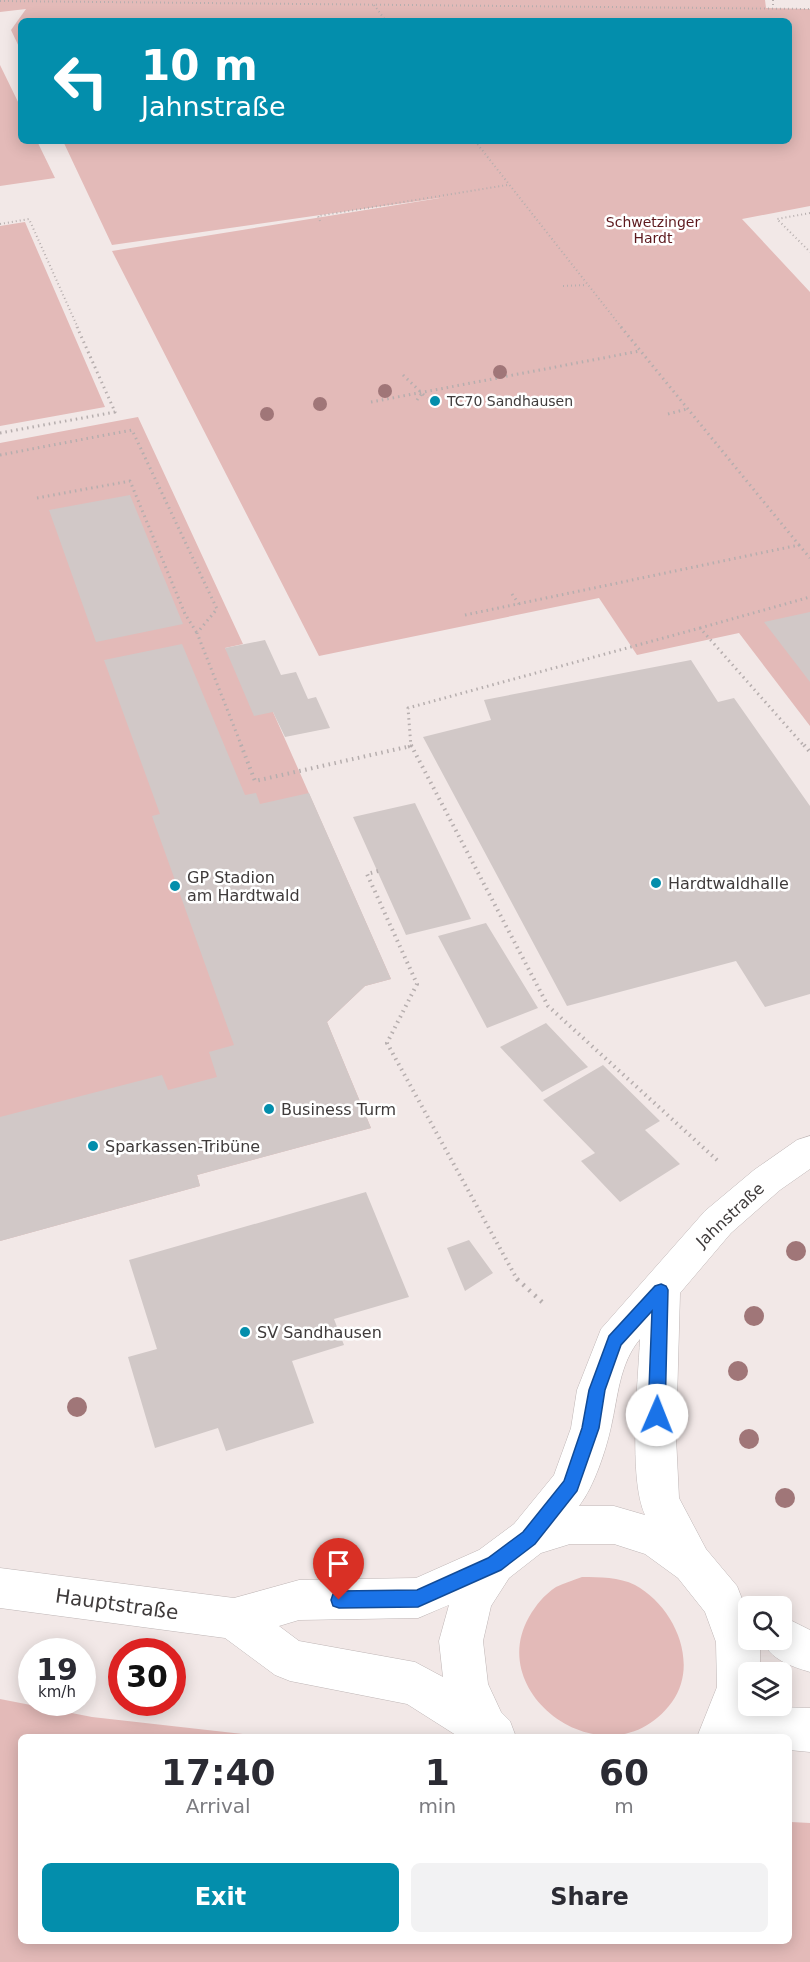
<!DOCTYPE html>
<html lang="en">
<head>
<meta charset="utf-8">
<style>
	:root { --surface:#fff; --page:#f2f2f3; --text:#2b2b33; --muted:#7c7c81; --accent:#038eac }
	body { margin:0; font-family:"DejaVu Sans",sans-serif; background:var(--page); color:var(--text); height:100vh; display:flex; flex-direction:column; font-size:22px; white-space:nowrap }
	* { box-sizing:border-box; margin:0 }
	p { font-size:20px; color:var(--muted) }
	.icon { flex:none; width:33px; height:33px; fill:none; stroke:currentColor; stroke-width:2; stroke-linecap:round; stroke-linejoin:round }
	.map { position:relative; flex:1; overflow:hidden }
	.sheet { position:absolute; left:18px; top:1734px; width:774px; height:210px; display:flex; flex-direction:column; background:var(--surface); border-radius:9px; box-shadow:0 3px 15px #0003 }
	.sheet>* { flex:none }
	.banner { position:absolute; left:18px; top:18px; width:774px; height:126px; border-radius:9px; box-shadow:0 3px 15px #0003; background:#038eac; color:#fff; overflow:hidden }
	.controls { position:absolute; left:738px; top:1596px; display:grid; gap:12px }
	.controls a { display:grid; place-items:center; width:54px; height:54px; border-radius:9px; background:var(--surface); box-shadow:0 3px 15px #0003; font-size:30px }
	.speed { position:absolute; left:18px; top:1638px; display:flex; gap:12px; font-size:30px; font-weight:700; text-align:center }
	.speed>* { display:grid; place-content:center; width:78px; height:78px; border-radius:50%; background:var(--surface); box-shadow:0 3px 15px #0003; line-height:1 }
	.speed small { font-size:15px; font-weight:400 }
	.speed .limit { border:9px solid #d22; background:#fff; color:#111 }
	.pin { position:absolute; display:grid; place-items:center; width:51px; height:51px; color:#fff; margin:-62px -26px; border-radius:50% 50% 50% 0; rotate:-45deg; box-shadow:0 0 6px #0007 }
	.pin .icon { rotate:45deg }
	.me { position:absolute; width:66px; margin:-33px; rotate:1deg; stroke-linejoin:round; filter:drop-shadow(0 0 4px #0008) }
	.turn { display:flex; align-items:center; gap:21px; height:126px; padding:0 24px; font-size:27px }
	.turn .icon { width:78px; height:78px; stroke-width:2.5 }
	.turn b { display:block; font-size:42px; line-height:51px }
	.eta { display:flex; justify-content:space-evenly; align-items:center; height:102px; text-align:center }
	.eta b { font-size:36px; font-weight:700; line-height:42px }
	.cta { display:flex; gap:12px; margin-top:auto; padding:12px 24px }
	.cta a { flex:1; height:69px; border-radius:9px; background:var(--accent); color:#fff; font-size:24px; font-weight:700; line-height:69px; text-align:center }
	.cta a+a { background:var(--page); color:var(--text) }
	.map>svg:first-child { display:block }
</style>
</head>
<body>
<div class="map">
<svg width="810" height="1962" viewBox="0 0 810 1962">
	<rect width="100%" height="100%" fill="#f2e8e7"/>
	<path fill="#e3bab8" d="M0,0H765L766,8L810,9V206L742,219L810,292V726L739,633L637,655L599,598L319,656L112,251L446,197L112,245L63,141H789V21H21V51L11,30L26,9L0,12Z
		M0,65L21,108V141H37L55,178L0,186Z
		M25,222L105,407L0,426V226Z
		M138,417L243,644L225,648L273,712L391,979L365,986L327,1022L371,1128L197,1175L200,1186L0,1241V443Z
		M582,1577C600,1577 619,1577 635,1585C674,1606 700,1663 672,1702C611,1785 483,1698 529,1617C536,1605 544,1595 556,1587C564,1583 574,1580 582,1577Z
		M0,1699L92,1717L269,1737H21V1941H789V1823L791,1822L810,1823V1962H0Z"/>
	<path fill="#d1c8c7" d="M130,495L183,624L96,642L49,510Z
		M810,612V682L764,622Z
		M265,640L281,675L296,672L308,699L316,697L330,728L285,737L273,712L254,716L225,648Z
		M182,644L245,795L256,793L260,804L309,793L391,979L365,986L327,1022L371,1128L197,1175L200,1186L0,1241V1117L162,1075L168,1090L217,1077L209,1052L234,1045L152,816L160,814L104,660Z
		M691,660L718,702L734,698L810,806V994L765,1007L736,961L567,1006L423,737L491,720L484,700Z
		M415,803L471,919L406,935L353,817Z
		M486,923L538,1008L487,1028L438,936Z
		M546,1023L588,1067L542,1092L500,1047Z
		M603,1065L660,1121L645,1130L680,1164L620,1202L581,1161L595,1153L543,1100Z
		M366,1192L409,1297L334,1319L344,1345L292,1361L314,1423L226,1451L218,1428L155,1448L128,1357L157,1349L129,1260Z
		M469,1240L493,1273L465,1291L447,1248Z"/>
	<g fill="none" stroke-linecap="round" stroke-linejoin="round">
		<defs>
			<path id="minor" d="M810,1136V1169L780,1190L731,1233L680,1293L676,1437L679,1498L706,1549L737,1586L748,1614V1640H759L760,1642V1672H748V1706L810,1708V1752L789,1750V1737H697L717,1687L716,1642L705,1612L678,1578L645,1554L614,1544H570L541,1553L509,1578L491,1606L483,1641L488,1684L501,1712L510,1721L516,1737H459L407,1704L290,1681L275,1675L225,1638L0,1608V1568L234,1598L299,1580L416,1578L479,1550L514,1524L554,1475L571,1428L577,1390L601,1329L705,1211L754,1170L797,1140ZM640,1339C638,1383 628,1478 645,1515L614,1506H579C594,1487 606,1450 611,1427C618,1397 619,1364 640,1339ZM449,1605L439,1641L443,1677L415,1662L299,1641L279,1626L299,1620L418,1618Z
				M782,1616L810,1630V1672C790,1666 770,1659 762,1640H782Z"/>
		</defs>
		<use href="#minor" stroke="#bfb6b6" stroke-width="1"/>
		<path stroke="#b6aeae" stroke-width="2" stroke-dasharray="1 3" stroke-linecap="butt" d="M773,0V8
			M0,1L810,9
			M374,5L386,21
			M475,141L622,328
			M810,213L777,219L810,252
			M320,221L318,216L507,185
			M0,224L29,219L78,328
			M563,286L586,285"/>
		<path stroke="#b6aeae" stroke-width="3" stroke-dasharray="1.5 4" stroke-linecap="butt" d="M621,327L799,545
			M403,375L427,398
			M417,400L422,393
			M371,402L640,351
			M668,414L687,409
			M0,433L115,412L77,327
			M0,455L132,430L217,609L197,633L242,747
			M37,498L130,481L185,614L197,633
			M512,594L519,604
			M465,615L799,545L810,558
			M700,628L810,597
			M408,747L411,746
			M411,747L408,708L700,628L805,747"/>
		<path stroke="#b6aeae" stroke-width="4" stroke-dasharray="1.5 4.5" stroke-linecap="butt" d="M241,745L255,781L411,746
			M411,745L548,1006L718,1161
			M804,745L810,752
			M378,871L367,874L417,984L387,1043L518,1281"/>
		<path stroke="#b6aeae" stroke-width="4.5" stroke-dasharray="2 6" stroke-linecap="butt" d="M517,1279L542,1302"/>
		<use href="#minor" fill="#fff" fill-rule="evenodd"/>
	</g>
	<g fill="#a07678">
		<circle cx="500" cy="372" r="7"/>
		<circle cx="385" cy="391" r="7"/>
		<circle cx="320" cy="404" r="7"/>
		<circle cx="267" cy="414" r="7"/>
		<circle cx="796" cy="1251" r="10"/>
		<circle cx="754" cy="1316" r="10"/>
		<circle cx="738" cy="1371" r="10"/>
		<circle cx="77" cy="1407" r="10"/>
		<circle cx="749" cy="1439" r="10"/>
		<circle cx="785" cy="1498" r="10"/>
	</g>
	<path fill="#1a73e8" stroke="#114b97" stroke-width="1.5" d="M661,1284L666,1286L668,1290L665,1415L662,1421L657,1423L651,1421L648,1415L652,1311L621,1345L605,1390L599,1428L577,1491L535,1544L501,1570L418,1607L339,1608L333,1606L331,1600L333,1594L339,1591L417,1590L488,1558L523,1532L564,1481L582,1428L589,1390L609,1336L655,1286Z"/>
	<g fill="#038eac" stroke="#fff" stroke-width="2">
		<circle cx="435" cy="401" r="6"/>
		<circle cx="656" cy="883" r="6"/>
		<circle cx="175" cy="886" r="6"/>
		<circle cx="269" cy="1109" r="6"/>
		<circle cx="93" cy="1146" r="6"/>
		<circle cx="245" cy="1332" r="6"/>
	</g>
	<g text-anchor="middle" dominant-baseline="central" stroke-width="5" stroke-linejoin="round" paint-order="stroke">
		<g font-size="14" fill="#5d191d" stroke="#fff">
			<text x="653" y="222">Schwetzinger<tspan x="653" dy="16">Hardt</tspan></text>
		</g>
		<g font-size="14" fill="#3f3b3b" stroke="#fff" text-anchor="start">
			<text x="447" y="401">TC70 Sandhausen</text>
		</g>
		<g font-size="16" fill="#3f3b3b" stroke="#fff" text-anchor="start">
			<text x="187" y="877">GP Stadion<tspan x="187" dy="18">am Hardtwald</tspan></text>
			<text x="668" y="883">Hardtwaldhalle</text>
			<text x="281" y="1109">Business Turm</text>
			<text x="105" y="1146">Sparkassen-Tribüne</text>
			<text x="257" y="1332">SV Sandhausen</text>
		</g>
		<g font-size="16" fill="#3f3b3b" stroke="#fff">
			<text transform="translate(730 1215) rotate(-43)">Jahnstraße</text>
		</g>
		<g font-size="20" fill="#3f3b3b" stroke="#fff">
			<text transform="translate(117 1604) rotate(8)">Hauptstraße</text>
		</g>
	</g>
</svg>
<div class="controls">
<a><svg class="icon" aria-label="search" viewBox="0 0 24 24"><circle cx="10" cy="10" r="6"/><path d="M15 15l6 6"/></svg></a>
<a><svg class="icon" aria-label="layers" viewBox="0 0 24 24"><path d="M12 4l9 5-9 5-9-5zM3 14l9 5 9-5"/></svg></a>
</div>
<div class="speed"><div>19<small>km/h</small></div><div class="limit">30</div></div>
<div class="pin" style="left:339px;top:1600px;background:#d93025"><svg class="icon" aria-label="arrive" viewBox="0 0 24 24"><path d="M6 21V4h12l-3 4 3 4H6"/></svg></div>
<svg class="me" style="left:657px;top:1415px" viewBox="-20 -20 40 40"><circle r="19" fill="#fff"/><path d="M0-13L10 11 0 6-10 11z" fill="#1a73e8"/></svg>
<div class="banner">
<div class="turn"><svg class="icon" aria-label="left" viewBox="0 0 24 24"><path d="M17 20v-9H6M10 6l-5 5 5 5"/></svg><div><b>10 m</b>Jahnstraße</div></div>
</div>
<section class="sheet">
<div class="eta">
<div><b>17:40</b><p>Arrival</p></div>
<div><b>1</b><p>min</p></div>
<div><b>60</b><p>m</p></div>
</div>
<div class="cta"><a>Exit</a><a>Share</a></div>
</section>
</div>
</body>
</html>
